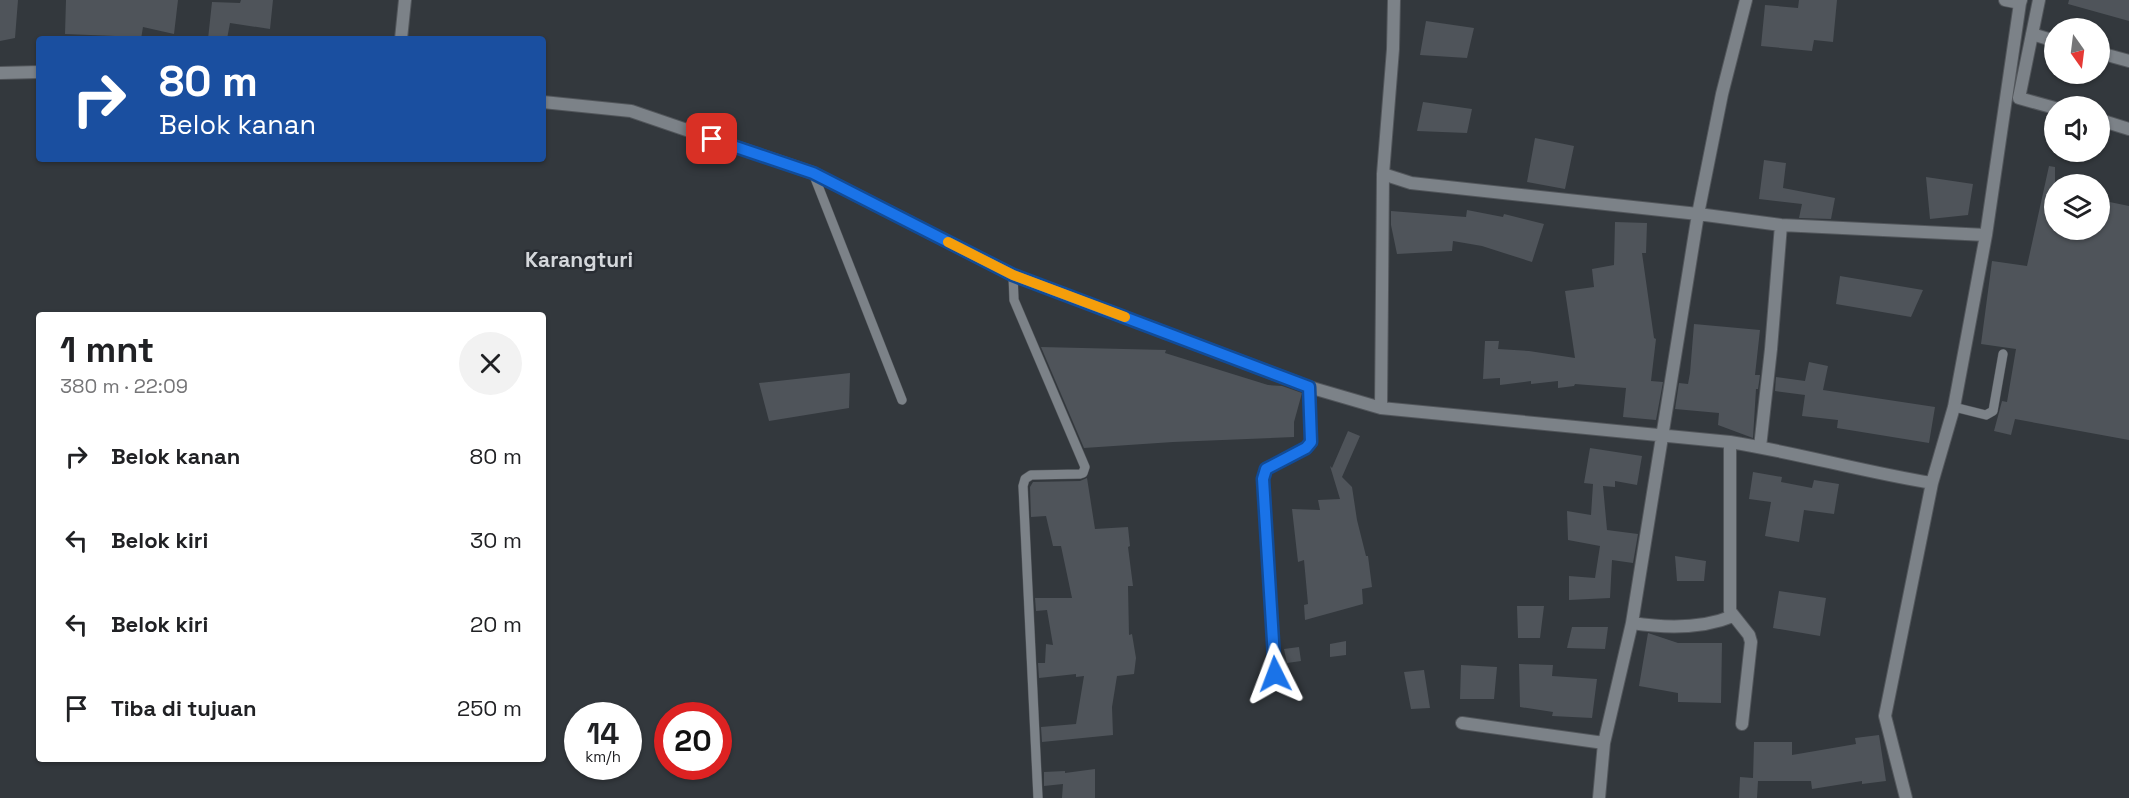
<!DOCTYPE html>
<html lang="id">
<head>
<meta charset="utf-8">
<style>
	:root { --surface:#fff; --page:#f2f2f2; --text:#202124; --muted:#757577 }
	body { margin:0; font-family:"Space Grotesk",sans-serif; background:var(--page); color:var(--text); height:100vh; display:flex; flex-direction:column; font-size:22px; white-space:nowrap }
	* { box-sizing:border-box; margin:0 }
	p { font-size:20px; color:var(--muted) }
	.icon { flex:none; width:33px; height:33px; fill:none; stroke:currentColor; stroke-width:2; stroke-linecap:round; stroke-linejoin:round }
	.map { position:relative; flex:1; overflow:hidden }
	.panel { position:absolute; left:36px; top:312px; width:510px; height:450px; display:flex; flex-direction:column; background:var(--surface); border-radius:6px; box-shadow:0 2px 4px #0004 }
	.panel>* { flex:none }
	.guide { position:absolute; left:36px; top:36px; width:510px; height:126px; border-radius:6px; box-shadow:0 2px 4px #0004; background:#1a4fa0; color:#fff; overflow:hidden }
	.needle { width:39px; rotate:166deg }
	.controls { position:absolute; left:2044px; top:18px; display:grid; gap:12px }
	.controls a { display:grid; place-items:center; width:66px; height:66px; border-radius:50%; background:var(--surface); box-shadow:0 2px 4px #0004; font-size:30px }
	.speed { position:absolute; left:564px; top:702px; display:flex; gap:12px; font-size:30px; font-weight:700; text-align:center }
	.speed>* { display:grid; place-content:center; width:78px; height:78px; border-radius:50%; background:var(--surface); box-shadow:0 2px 4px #0004; line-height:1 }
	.speed small { font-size:15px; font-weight:400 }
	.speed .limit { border:9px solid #d22; background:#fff; color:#111 }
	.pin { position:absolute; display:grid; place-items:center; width:51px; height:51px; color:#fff; margin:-26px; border-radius:12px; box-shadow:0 3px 9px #0006 }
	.me { position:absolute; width:66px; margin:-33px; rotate:357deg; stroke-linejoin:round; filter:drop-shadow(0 0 4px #0008) }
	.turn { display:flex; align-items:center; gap:21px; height:126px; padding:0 24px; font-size:27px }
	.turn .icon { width:78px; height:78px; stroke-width:2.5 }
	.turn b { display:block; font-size:42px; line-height:51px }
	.round { display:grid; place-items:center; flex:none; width:63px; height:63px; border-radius:32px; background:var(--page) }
	.head { display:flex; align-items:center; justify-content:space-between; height:102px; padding:0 24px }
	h1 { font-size:36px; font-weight:800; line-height:45px }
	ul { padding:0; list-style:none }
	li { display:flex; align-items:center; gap:18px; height:84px; padding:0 24px }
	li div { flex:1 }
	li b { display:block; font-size:22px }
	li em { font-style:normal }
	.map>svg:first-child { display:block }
</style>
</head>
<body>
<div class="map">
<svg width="2129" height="798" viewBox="0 0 2129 798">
	<rect width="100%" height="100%" fill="#33383d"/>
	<path fill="#4f545a" d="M0,0H18L15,38L0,41Z
		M66,0H178L174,34L143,27L141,39H114L115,36L65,34Z
		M241,0H273L270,29L230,23L227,39H208L212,2L240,3Z
		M1799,0H1837L1833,42L1814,40L1812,51L1761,46L1765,5L1798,8Z
		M2069,0H2129V21L2068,4Z
		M1426,21L1474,28L1467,58L1420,55Z
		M1423,102L1472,109L1467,133L1417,131Z
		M1535,138L1574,146L1565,189L1527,182Z
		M1764,160L1786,163L1783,188L1835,198L1831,219L1799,218L1802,204L1759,199Z
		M2049,166L2055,167V230H2100V200L2129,206V440L2015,419L2011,435L1994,431L2002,401L2007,402L2016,349L1981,344L1992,261L2027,266Z
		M1926,177L1973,184L1968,215L1930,219Z
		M1467,210L1503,217L1504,214L1544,224L1532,262L1482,246L1453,241L1452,251L1397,254L1391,225V211L1466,217Z
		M1615,222L1647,223L1646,253H1642L1654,338L1656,339L1651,381L1663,382L1656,420L1623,417L1626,388L1575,384L1574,386L1558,388V381L1531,384V381L1500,385V378L1483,379L1485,341H1499L1498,349L1529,351L1575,358L1565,291L1594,287L1592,269L1614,265Z
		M1840,276L1923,290L1911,317L1836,304Z
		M1694,324L1760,330L1755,375H1760L1758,389H1756L1753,438L1718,425L1719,413L1675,409L1679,383L1688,384L1690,373Z
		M1041,347L1166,350L1165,353L1268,385L1282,386L1302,393L1294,422V437L1173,442L1084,448Z
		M1809,362L1828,366L1823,390L1935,407L1929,443L1837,428L1838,420L1802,416L1805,395L1775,391L1776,377L1805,381Z
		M850,373L849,408L769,421L759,383Z
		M1348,431L1360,436L1342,477L1352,487L1357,520L1366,556H1368L1372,587L1362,589L1363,604L1305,620L1304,605L1308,604L1304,560L1298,562L1292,509L1320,510L1318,500L1340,499L1330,466L1332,468Z
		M1590,448L1642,456L1637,485L1615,481V487L1603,486L1607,530L1638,534L1633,563L1612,560L1610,598L1569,600V576L1595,578L1600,546L1568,540L1567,511L1591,515L1593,484L1584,483Z
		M1753,472L1782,477L1781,482L1812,488L1814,480L1839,484L1834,514L1804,510L1799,542L1765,536L1771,502L1749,499Z
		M1087,478L1095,529L1128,527L1130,546L1128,547L1133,586H1128L1129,635L1132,634L1136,658L1134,674L1117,676L1112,707L1113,735L1042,742L1041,727L1076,724L1084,676L1076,677V674L1039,678L1038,663H1045L1046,644L1053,645L1047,610L1036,611L1035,598H1072L1061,546H1053L1046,516L1031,517L1030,487L1033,482L1080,481Z
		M1675,556L1706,561L1704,581H1677Z
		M1779,591L1826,598L1820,636L1773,628Z
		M1517,606H1544L1540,638H1518Z
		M1572,627H1608L1605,649L1567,648Z
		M1648,633L1678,643H1722L1721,703L1678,702V693L1639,686Z
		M1346,641V655L1330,657V644Z
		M1299,647L1301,661L1287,663L1284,649Z
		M1519,664L1553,665L1552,676L1597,679L1592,718L1552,716L1553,712L1520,707Z
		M1461,665L1497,667L1494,699H1460Z
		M1424,670L1430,708L1411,709L1404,672Z
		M1879,735L1886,781L1862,784V781L1812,789L1811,781H1758L1757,798H1739L1740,777L1753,778L1754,742H1792V755L1856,744L1855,738Z
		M1095,769V798H1062L1063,784L1044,786V772L1065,771V773Z"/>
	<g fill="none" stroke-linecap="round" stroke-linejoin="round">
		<defs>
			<path id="service" d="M813,173L902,400
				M1013,275L1014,300L1085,467L1083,473L1080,474L1031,475L1025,479L1023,486L1038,798
				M1954,407L1986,415L1993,411L2003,354
				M1275,674L1263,479L1266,469L1306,448L1311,442L1309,387"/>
			<path id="minor" d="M1394,0L1393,49L1383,174L1411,183L1698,214L1781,225L1986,235
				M2005,0L2020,3L2021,0
				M2039,0L2019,98L2055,108
				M2032,34L2055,41
				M401,39L405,0
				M2100,53L2129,61
				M0,73L39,72
				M543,102L631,111L813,173L1013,275L1309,387L1381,408L1730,442C1798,453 1864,472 1932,483L1885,716L1906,798
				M2100,120L2129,129
				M1381,408L1383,174
				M1730,442V611L1749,635L1751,642L1742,724
				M1760,447L1771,349L1781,225
				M1932,483L1954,407L1986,235L2020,3
				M1632,623C1665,628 1702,629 1733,616
				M1462,723L1604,743
				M1599,798L1604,743L1632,623L1698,214L1722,94L1746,0"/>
		</defs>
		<use href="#service" stroke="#52565b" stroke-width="10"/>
		<use href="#minor" stroke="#52565b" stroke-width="14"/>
		<use href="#service" stroke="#7c8288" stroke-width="9"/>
		<use href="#minor" stroke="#7c8288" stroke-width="12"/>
	</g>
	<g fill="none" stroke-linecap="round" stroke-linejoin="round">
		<defs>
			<path id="route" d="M712,139L813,173L1013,275L1309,387L1311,442L1306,448L1266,469L1263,479L1275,674"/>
		</defs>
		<use href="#route" stroke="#114b97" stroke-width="15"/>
		<use href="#route" stroke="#1a73e8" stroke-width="10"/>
		<path stroke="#f59e0b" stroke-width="10" d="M948,242L1013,275L1125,317"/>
	</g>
	<g text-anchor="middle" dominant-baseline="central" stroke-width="5" stroke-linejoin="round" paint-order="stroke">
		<g font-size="21" font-weight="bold" fill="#d4d7db" stroke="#292d33">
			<text x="579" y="259">Karangturi</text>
		</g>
	</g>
</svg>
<div class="controls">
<a><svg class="needle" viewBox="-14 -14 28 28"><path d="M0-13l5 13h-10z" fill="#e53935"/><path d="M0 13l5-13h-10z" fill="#757577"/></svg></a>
<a><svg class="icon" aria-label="sound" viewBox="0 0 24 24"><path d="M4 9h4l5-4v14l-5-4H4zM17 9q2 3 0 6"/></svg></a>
<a><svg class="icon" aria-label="layers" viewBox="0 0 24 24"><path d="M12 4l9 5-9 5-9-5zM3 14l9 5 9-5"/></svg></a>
</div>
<div class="speed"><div>14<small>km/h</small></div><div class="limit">20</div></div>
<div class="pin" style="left:712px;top:139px;background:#d93025"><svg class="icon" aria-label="arrive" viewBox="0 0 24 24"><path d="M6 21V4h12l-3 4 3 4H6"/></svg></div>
<svg class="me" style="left:1275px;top:674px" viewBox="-20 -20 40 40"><path d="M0-17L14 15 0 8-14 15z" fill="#1a73e8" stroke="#fff" stroke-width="4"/></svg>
<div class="guide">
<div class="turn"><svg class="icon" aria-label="right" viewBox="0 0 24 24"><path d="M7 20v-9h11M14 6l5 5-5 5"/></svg><div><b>80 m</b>Belok kanan</div></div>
</div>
<section class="panel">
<div class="head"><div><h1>1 mnt</h1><p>380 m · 22:09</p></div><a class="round"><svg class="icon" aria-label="close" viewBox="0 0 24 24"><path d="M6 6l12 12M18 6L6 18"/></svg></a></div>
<ul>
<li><svg class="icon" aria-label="right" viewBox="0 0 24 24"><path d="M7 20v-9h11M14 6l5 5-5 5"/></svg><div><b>Belok kanan</b></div><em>80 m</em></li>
<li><svg class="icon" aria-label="left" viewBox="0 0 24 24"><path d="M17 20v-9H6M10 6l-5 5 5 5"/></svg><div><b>Belok kiri</b></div><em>30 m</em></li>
<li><svg class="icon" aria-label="left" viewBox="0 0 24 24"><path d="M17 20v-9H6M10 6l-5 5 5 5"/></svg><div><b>Belok kiri</b></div><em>20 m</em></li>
<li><svg class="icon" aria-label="arrive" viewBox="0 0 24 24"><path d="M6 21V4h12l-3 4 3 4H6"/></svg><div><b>Tiba di tujuan</b></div><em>250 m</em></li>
</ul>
</section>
</div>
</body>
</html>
